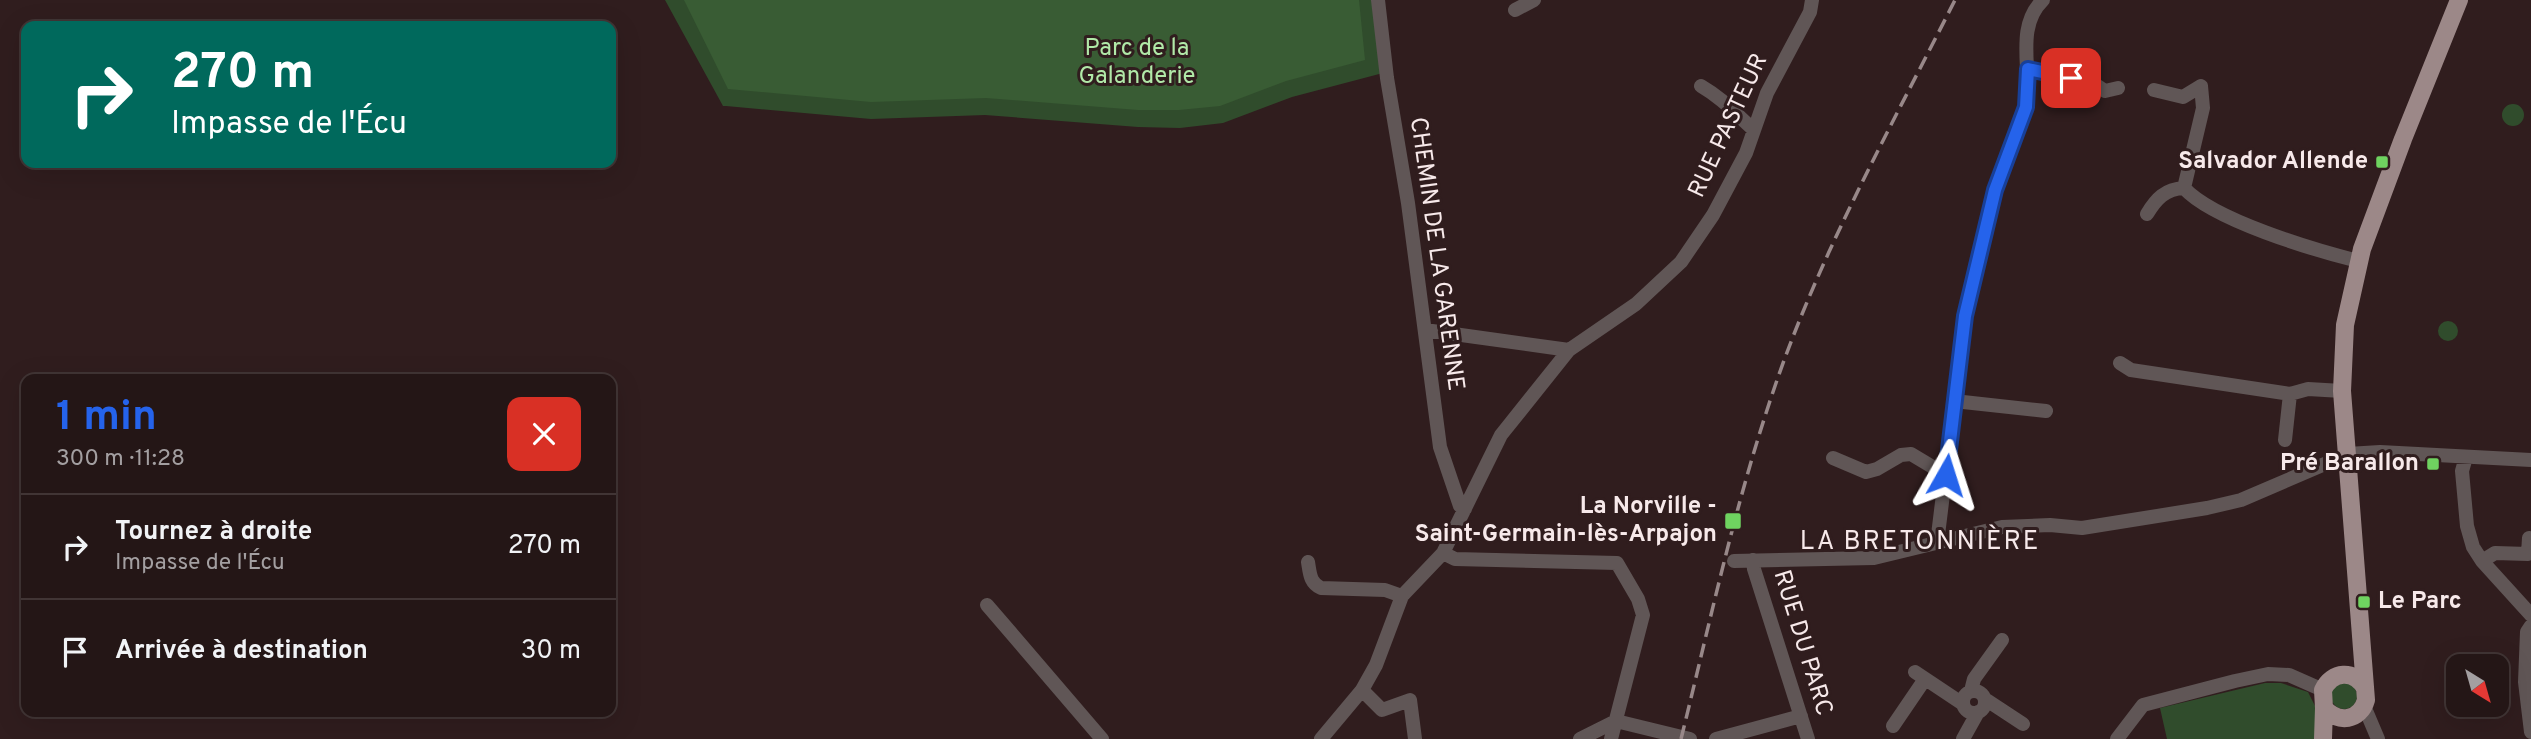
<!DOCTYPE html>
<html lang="fr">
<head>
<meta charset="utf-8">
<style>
	:root { --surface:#241616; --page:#2c1f1f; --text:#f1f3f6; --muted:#a39fa1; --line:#413535; --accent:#2563eb }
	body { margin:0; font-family:Overpass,sans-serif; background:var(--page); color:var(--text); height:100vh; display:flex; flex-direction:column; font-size:26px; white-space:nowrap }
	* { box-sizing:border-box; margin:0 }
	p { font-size:23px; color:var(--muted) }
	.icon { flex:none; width:38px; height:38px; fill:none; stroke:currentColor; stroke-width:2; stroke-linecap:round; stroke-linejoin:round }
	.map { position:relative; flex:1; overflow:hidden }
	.details { position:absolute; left:21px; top:374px; width:595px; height:343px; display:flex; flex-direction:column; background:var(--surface); border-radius:14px; box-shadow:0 7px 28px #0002,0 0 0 2px var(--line) }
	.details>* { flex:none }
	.guide { position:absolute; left:21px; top:21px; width:595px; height:147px; border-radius:14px; box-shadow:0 7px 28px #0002,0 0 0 2px var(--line); background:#00695c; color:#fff; overflow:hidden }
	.needle { width:46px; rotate:143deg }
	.buttons { position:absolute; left:2446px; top:654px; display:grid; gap:14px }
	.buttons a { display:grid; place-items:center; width:63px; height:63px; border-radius:14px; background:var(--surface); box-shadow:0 7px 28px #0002,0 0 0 2px var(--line); font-size:35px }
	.pin { position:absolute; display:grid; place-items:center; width:60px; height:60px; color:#fff; margin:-30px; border-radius:14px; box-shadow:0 4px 10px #0006 }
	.me { position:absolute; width:77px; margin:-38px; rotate:6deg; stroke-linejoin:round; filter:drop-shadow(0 0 5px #0008) }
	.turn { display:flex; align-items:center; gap:24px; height:147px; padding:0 35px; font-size:32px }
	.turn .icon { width:91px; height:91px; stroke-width:2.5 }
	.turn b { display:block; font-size:49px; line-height:60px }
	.round { display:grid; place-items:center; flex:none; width:74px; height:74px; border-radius:14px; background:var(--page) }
	.head { display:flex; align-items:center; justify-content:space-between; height:119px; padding:0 35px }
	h1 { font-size:42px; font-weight:700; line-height:52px; color:var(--accent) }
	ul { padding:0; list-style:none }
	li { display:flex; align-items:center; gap:21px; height:105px; padding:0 35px; border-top:2px solid var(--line) }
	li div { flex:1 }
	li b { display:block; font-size:26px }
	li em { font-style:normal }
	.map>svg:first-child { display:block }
</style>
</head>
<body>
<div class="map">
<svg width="2531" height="739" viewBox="0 0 2531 739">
	<rect width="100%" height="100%" fill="#301d1e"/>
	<path fill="#304c2c" d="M665,0H1376L1383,73L1292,97L1223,123L1180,128L1138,127L985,115L871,119L726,106H723Z
		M2502 115a11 11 0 1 1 22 0a11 11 0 1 1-22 0Z
		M2438 331a10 10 0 1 1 20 0a10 10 0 1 1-20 0Z
		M2265,683H2281L2308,692L2318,712L2316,739H2167L2160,708Z
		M2331 696a13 13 0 1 1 26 0a13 13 0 1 1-26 0Z"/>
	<path fill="#395c34" d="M684,0H1359L1365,60L1286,81L1220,106L1179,110H1138L986,98L871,102L728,89Z"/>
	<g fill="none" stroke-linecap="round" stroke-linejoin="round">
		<path stroke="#605656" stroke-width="14" d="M1378,0L1387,78L1408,203L1440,447L1460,506L1465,509
			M1515,10L1534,0
			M2028,69L2093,83L2105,91L2118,88
			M1701,86C1722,98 1736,114 1754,130
			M2154,90L2183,97L2201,86L2203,108L2184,188
			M2184,188C2213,220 2314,250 2358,261
			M2147,214C2156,199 2165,189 2184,188
			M1425,330L1569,350
			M2120,363L2131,370L2290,394L2308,389L2342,391
			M1954,401L2046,411
			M2285,440L2290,394
			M2466,457L2462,471L2467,526L2473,547L2482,561L2531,615
			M1833,458L1866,472L1877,469L1901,455L1911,454L1946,475
			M1937,543L1965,316L1995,190L2026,107C2033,72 2014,28 2043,0
			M1443,553L1455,559L1617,563L1638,599L1643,615L1611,739
			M1753,560L1754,569L1808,739
			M1734,561L1874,558L2002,527L2050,525L2082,528L2207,508L2241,500L2348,454L2380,452L2531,460
			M2482,561L2495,553L2528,554L2529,538
			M1308,562C1310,574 1310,583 1321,588L1385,590L1402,596
			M987,605L1102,739
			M2531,626L2527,632L2525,682L2531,732
			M1915,672L1963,704
			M1362,690L1382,710L1410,700L1415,739
			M1971,691L1974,679L2002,640
			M1963 702a11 11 0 1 1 22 0a11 11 0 1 1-22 0Z
			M1985,699L2023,724
			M2364,706L2378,739
			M1616,721L1690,739
			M1893,726L1925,679
			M1321,739L1362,690L1376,665L1402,596L1443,553L1501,435L1569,350L1636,304L1681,262L1713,215L1746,153L1767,93L1810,12L1812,0
			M1580,739L1616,721
			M1716,739L1801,716
			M1963,739L1978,712
			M2117,739L2143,705L2235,681L2268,674L2289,675L2323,690"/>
		<path stroke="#9c8888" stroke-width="18" d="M2365,688C2354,669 2332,671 2323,690L2324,708C2338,724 2360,721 2366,700L2342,391L2345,325L2362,249L2403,139L2459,0
			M2323,739L2324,708"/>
		<path stroke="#988889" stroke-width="3.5" stroke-dasharray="14 7" stroke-linecap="butt" d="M1681,739C1713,610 1740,480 1786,355C1832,232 1896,117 1955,0"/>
	</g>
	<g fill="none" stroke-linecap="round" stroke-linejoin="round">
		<defs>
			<path id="route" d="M1946,475L1965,316L1995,190L2026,107L2028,69L2071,78"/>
		</defs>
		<use href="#route" stroke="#184099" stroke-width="18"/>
		<use href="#route" stroke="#2563eb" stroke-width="12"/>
	</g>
	<g fill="#6fd360" stroke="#301d1e" stroke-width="2.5">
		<rect x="2375" y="155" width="14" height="14" rx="3.5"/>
		<rect x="2426" y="457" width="14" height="14" rx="3.5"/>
		<rect x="1724" y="512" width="18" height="18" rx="3.5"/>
		<rect x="2357" y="595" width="14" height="14" rx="3.5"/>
	</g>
	<g text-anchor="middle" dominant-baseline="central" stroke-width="6" stroke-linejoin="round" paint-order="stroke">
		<g font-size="24" fill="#b1e9a8" stroke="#301d1e">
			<text x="1137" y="49">Parc de la<tspan x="1137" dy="28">Galanderie</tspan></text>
		</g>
		<g font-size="24" fill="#f7e9ea" stroke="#301d1e">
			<text transform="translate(1729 126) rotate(-65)">RUE PASTEUR</text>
			<text transform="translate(1436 254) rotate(82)">CHEMIN DE LA GARENNE</text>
			<text transform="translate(1802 643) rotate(73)">RUE DU PARC</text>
		</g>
		<g font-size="24" font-weight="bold" fill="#f7e9ea" stroke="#301d1e" text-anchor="end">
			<text x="2368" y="162">Salvador Allende</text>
			<text x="2419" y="464">Pré Barallon</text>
			<text x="1717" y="507">La Norville -<tspan x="1717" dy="28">Saint-Germain-lès-Arpajon</tspan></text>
			<text x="2378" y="602" text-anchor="start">Le Parc</text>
		</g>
		<g font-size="26" letter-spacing="2" fill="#f7e9ea" stroke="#301d1e">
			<text x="1920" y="542">LA BRETONNIÈRE</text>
		</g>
	</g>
</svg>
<div class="buttons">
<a><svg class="needle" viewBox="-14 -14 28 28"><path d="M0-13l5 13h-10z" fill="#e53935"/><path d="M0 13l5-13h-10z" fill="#a39fa1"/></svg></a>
</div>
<div class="pin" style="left:2071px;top:78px;background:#d93025"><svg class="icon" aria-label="arrive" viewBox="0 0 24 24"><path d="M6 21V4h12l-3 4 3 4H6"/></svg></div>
<svg class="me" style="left:1946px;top:475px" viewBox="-20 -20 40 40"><path d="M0-17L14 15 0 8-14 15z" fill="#2563eb" stroke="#fff" stroke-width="4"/></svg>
<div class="guide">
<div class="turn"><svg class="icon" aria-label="right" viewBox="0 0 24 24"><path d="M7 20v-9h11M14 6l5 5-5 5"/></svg><div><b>270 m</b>Impasse de l'Écu</div></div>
</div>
<section class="details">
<div class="head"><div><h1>1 min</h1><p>300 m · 11:28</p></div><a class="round" style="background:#d93025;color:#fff"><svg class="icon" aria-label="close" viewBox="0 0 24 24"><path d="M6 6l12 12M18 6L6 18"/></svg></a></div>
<ul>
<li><svg class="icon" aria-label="right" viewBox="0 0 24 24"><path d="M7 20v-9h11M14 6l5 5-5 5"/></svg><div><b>Tournez à droite</b><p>Impasse de l'Écu</p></div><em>270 m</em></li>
<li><svg class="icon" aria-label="arrive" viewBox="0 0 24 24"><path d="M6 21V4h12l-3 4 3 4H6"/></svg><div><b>Arrivée à destination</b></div><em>30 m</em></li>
</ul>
</section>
</div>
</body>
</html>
